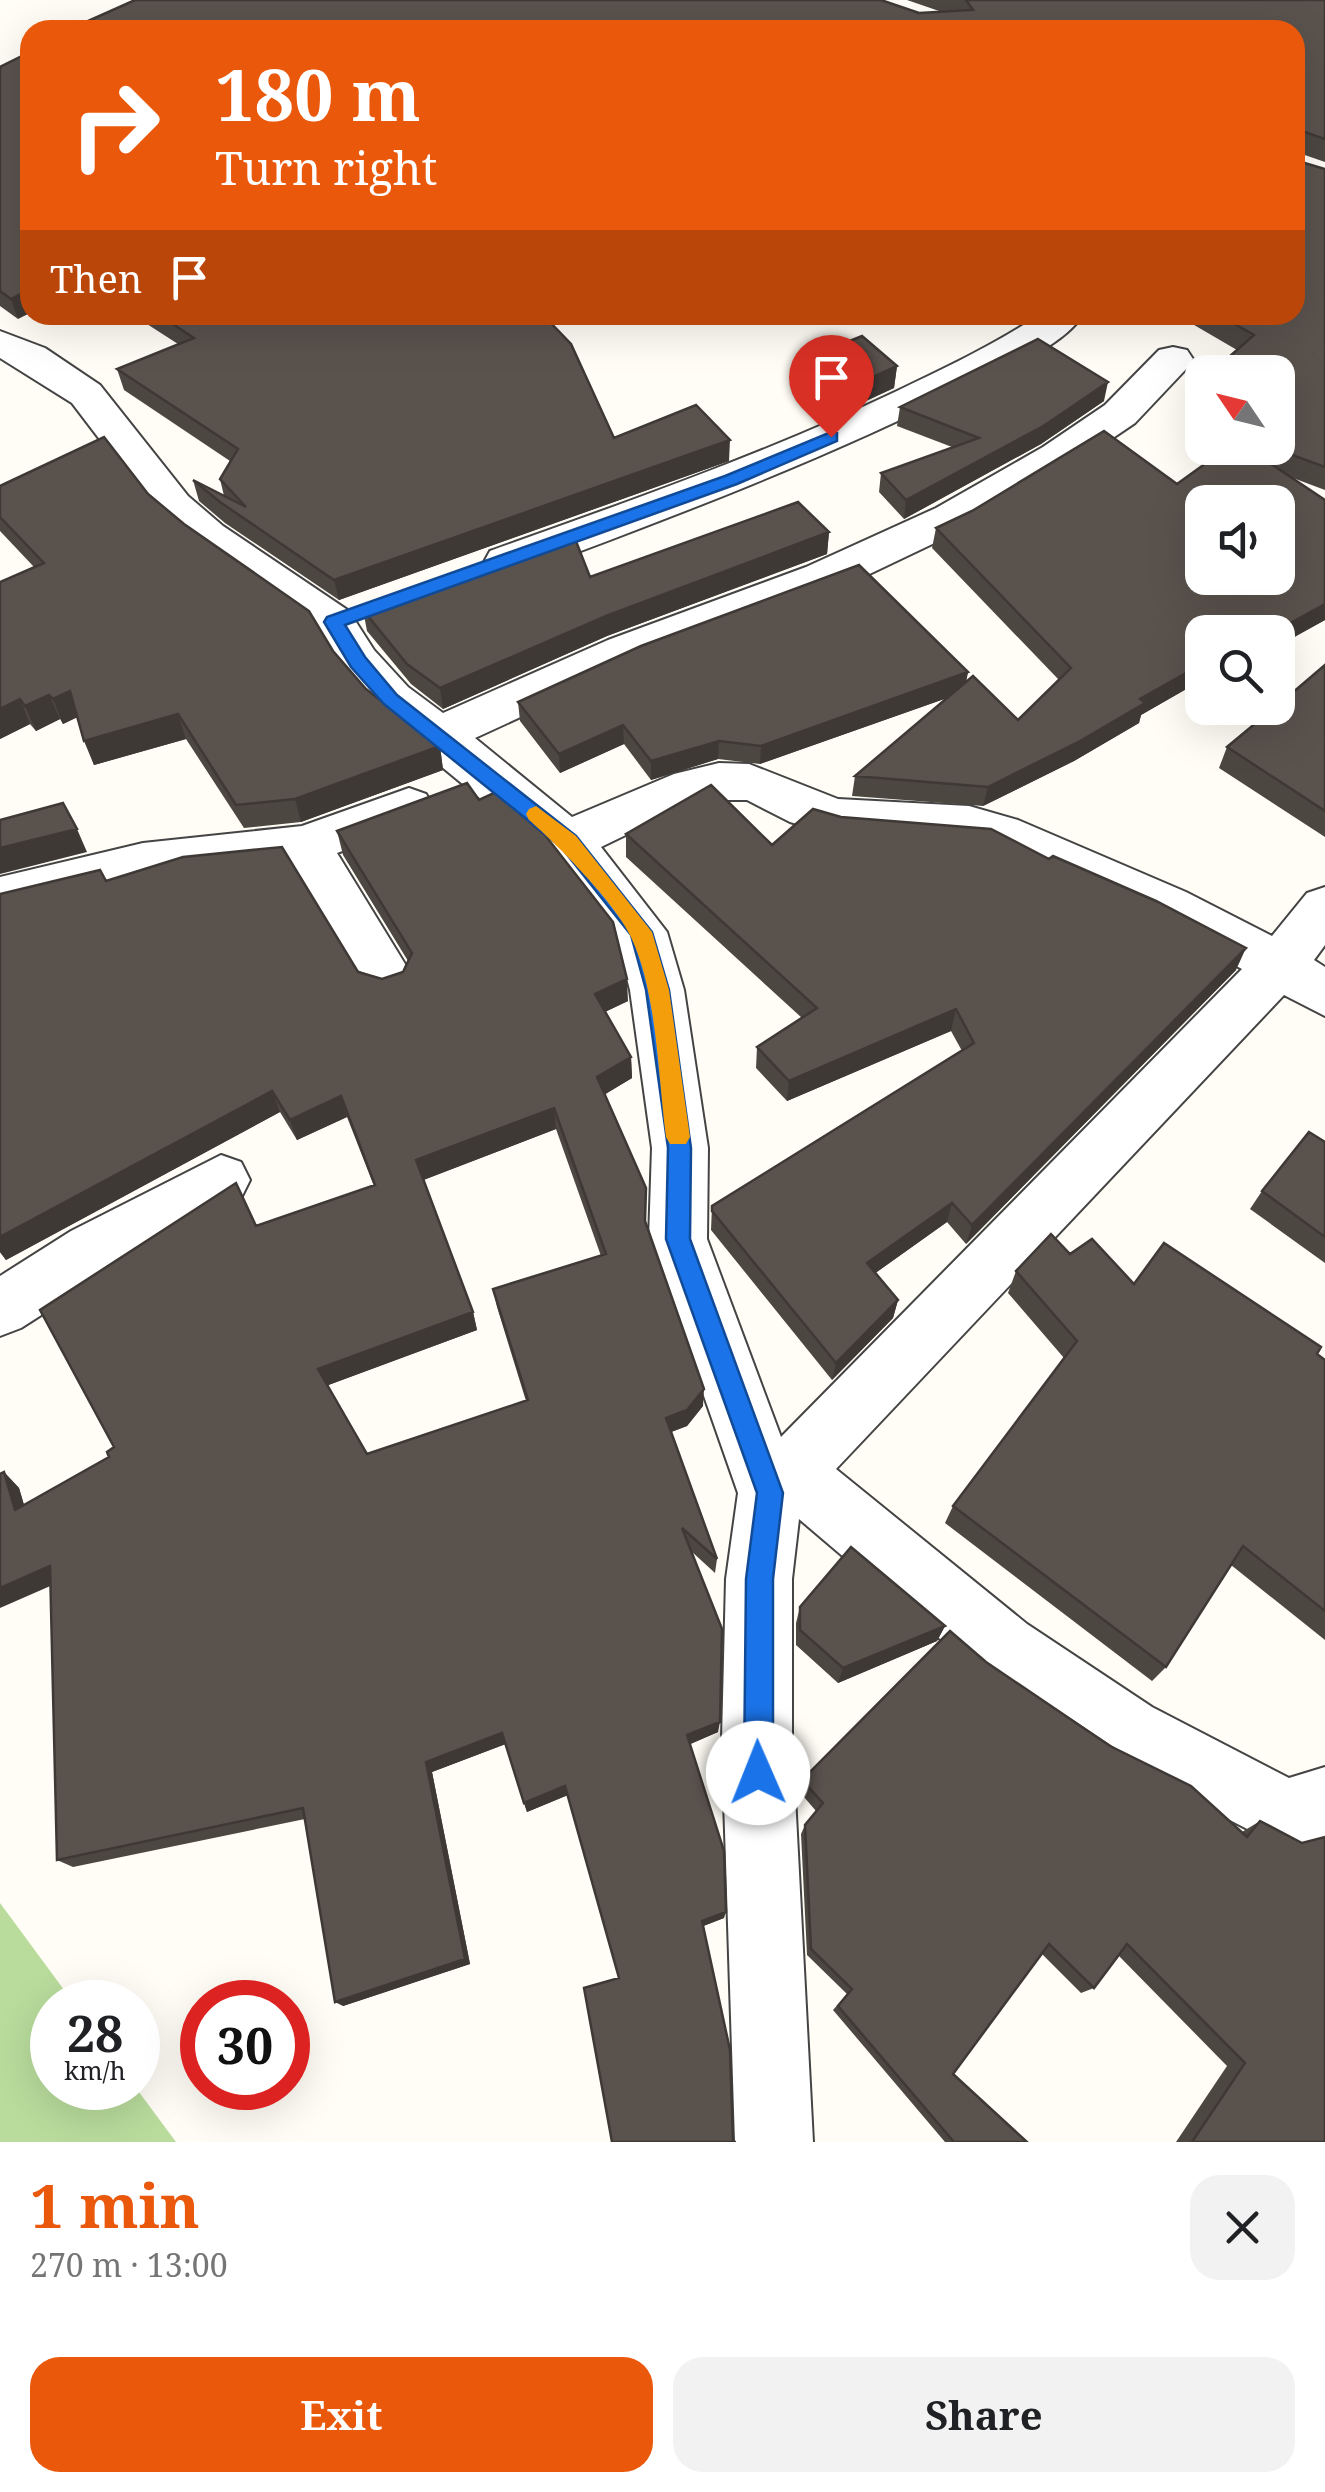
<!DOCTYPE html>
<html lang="en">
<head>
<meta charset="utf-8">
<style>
	:root { --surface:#fff; --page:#f2f2f2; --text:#202124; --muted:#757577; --accent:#ea580c }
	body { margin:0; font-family:"Noto Serif",serif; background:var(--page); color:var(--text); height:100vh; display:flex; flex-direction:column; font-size:38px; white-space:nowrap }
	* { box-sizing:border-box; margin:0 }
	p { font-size:32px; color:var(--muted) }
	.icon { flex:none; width:55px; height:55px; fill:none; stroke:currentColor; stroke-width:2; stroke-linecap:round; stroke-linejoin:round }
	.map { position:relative; height:2142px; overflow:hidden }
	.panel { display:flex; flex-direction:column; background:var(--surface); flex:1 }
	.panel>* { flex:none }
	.hud { position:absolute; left:20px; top:20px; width:1285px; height:305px; border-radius:30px; box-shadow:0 10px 40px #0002; background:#ea580c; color:#fff; overflow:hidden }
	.needle { width:65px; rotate:305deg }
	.buttons { position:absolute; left:1185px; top:355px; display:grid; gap:20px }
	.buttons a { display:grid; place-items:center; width:110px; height:110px; border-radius:20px; background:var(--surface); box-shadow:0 10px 40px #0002; font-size:50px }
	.speed { position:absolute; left:30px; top:1980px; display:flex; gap:20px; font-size:50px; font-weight:700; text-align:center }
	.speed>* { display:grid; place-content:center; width:130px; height:130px; border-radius:50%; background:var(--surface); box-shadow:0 10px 40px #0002; line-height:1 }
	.speed small { font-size:25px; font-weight:400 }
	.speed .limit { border:15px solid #d22; background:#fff; color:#111 }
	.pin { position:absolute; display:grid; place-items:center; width:85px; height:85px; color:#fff; margin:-102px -42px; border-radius:50% 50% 50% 0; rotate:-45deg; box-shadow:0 0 10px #0007 }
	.pin .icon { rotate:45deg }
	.me { position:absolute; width:110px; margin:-55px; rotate:359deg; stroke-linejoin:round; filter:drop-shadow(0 0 8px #0008) }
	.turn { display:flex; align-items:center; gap:35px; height:210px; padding:0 30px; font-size:45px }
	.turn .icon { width:130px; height:130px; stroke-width:2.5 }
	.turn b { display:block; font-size:70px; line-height:85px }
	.then { display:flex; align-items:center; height:95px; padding:0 30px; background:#0003; gap:20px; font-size:38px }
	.round { display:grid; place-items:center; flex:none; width:105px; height:105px; border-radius:30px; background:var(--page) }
	.summary { display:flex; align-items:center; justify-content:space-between; height:170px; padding:0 30px }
	h1 { font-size:60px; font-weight:700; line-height:75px; color:var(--accent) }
	.primary-button { display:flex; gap:20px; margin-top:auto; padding:20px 30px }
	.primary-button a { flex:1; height:115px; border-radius:30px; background:var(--accent); color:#fff; font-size:40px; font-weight:700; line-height:115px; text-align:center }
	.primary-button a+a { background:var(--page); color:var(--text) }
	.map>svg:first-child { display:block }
</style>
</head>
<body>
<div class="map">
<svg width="1325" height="2142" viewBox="0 0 1325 2142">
	<rect width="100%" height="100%" fill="#fffdf5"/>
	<path fill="#b9dc9c" d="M0,1903L73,2002H52V2088H136L176,2142H0Z"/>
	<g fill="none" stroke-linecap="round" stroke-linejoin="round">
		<defs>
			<path id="street" d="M1039,315H1083C1061,347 1009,367 974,384C828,458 675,516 522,573L506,577L490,573L484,562L490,551C627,502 765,454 897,391C945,368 994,345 1039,315Z
				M0,331L45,348L100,385L188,496L223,526L349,611L374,650L408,687L443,713L608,640L806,567L936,508L1043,447L1105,405L1159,350L1173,347L1187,350L1193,359L1187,368L1135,423L1073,465L966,528L838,589L640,662L475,738L572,817L674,774L719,763L749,764L838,799L969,806L1018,820L1186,892L1272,936L1307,893L1325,887V945L1314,960L1325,967V1016L1284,995L836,1469L1027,1624L1152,1707L1289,1778L1325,1767V1837L1286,1849L1104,1755L979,1672L799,1519L792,1579V1738L813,2142H735L722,1738L726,1579L738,1493L649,1239L652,1148L630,990L617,940L550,856L374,711L342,674L317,633L193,546L158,516L72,403L0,358ZM719,800H747L790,822L838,836L948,842L986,848L1149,920L1242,969L781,1437L707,1239L708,1148L684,990L667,932L601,847L669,814Z
				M409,788L426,794L434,807L426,820L337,853L413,977L405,992L386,998L367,992L291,866L143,881L0,917V877L143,843L302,826Z
				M221,1155L241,1162L250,1180L241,1198L113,1269L21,1328L0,1336V1276L71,1231Z"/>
		</defs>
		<use href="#street" stroke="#444" stroke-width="4"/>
		<use href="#street" fill="#fff" fill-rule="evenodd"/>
	</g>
	<path fill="#4d4742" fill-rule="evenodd" d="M907,0H1325V162L1299,153L1298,161L1325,169V490L1293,478L1325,500V620L1278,646V632H1202V680L1141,715L1139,723L1074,761L983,806L852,796L855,776L947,698L760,764L718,759L651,780L624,744L560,773L520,721L518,702L968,672L966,681L1018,720L1059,680L932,548L936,528L1177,484L1227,448H1278L1237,350L1177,315H1295V30L919,13L942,12Z
		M0,67L18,319L0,306Z
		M133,315H543L614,438L729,461L339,600L225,523L199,501L193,480L224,496L220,479L230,461L124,390L117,369L178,344Z
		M808,358L897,366L894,388L842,412L806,380Z
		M1202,381V417L1187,410L1193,389Z
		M1104,401L1041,444L904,519L879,492L881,473L952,447L897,426L900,407Z
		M0,486L148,494L333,651L366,689L440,746L443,770L301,822L244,828L186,739L94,765L77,717L63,724L60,719L36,731L30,724L0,739L34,567L0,531Z
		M829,532L827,554L607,636L443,709L411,684L367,631L363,610L590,577Z
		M1325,665V837L1219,768L1227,747Z
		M337,831L628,1001L605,1012L631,1057L632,1078L605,1094L703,1406L687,1426L671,1432L717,1559L715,1573L691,1551L718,1732L690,1744L724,1918L703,1926L612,2142L619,1978L568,1795L527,1812L505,1744L432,1772L470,1964L343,2006L305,1819L73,1867L57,1860L50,1586L4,1472L19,1488L24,1505L109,1457L256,1226L374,1186L347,1117L297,1140L280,1112L6,1260L0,1252V894L106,881L382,979L403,972L408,961L343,855ZM556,1129L601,1256L493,1289L497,1307L526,1401L367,1454L328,1385L477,1330L473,1312L423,1180Z
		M626,834L772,845L1236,970L966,1244L947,1222L875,1273L898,1300L893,1318L832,1380L711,1230L712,1206L962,1051L951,1031L787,1101L756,1068L757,1047L802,1018L626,857Z
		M1325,1142V1263L1250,1209L1262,1191Z
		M1070,1254L1134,1284L1317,1354L1325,1360V1640L1231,1565L1166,1667L1152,1681L945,1523L953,1506L1064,1358L1008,1293L1016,1271Z
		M800,1607L945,1626L937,1641L838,1683L796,1645V1623Z
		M986,1662L1242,1832L1260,1821L1325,2142H1176L1227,2066L1119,1956L1094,1988L1081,1993L1042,1954L953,2074L1027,2142H945L833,2010L847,1994L807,1955L801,1834L805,1825L816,1811L798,1790L802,1780Z"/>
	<path fill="#3f3936" d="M30,289V313L18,319L11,299Z
		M897,366L894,388L842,412L845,390Z
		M1108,382L1104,401L1041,444L904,519L906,500Z
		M730,440L729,461L339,600L334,580Z
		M829,532L827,554L607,636L443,709L440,688L606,616Z
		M1325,604V620L1278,646V632H1274Z
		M1202,664V680L1141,715L1139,723L1074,761L983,806L988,787Z
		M968,672L964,692L760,764L761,746Z
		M70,691L80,716L63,724L53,699Z
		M49,695L60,719L36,731L25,706Z
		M20,699L30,724L0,739V709Z
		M178,714L186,739L94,765L84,741Z
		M623,725L624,744L560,773L559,754Z
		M719,741L718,759L651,780V761Z
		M440,746L443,770L301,822L295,799Z
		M77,829L87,852L0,874V848Z
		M1246,948L1236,970L966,1244L972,1225Z
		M627,979L628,1001L596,1016L595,994Z
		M956,1009L951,1031L787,1101L789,1081Z
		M631,1057L632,1078L599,1098L597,1077Z
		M272,1091L280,1112L6,1260L0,1252V1237Z
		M341,1096L347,1117L297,1140L290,1120Z
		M554,1108L556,1129L421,1181L416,1160Z
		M952,1203L947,1222L863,1282L867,1263Z
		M898,1300L893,1318L832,1380L836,1363Z
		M473,1312L477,1330L326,1386L318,1369Z
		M704,1389L703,1406L687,1426L666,1434V1418Z
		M4,1472L19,1488L30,1525L15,1510Z
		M50,1566L64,1580L0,1608V1588Z
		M945,1626L937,1641L838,1683L843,1668Z
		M720,1722L718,1732L686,1746L687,1735Z
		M502,1733L506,1744L432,1772L470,1964L343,2006L335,2002L426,1762Z
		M565,1786L568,1795L527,1812L524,1803Z
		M726,1912L724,1918L701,1927L702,1921Z"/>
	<path fill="#5a524d" stroke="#3f3936" stroke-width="2.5" fill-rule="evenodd" d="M135,0H881L919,13L973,10L966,0H1325V139L1299,130L1298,161L1325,169V467L1273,448H1278V372H1212L1254,335L1219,315H1295V30H68Z
		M30,52V289L11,299L0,291V67Z
		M159,315H543L571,344L614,438L696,405L730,440L334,580L220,502L193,480L246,507L220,479L238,449L117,369L194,338Z
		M862,336L897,366L845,390L808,358Z
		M1038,339L1108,382L1045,425L906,500L881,473L979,438L900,407Z
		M1202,381V393L1193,389Z
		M1104,431L1177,484L1227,448H1247L1325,500V604L1274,632H1202V664L1140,699L1145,703L1080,741L988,787L855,776L973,676L1018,720L1071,668L936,528L972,511ZM1202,502H1278V578H1202Z
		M104,437L148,494L184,524L309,611L333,651L366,689L440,746L295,799L236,805L178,714L84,741L70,691L53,699L49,695L25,706L20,699L0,709V582L44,563L0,517V486Z
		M798,502L829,532L606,616L440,688L407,664L363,610L574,536L590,577Z
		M859,565L968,672L761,746L719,741L651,761L623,725L559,754L518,702L641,646Z
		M1325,665V811L1227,747L1274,708H1278V705Z
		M467,783L479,800L496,792L545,835L613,922L627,979L595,994L631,1057L597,1077L646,1188L645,1221L704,1389L687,1410L666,1418L717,1559L682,1528L722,1629L720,1722L687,1735L724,1851L726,1912L702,1921L730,2050L733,2142H736H612L584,1988L619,1978L565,1786L524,1803L502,1733L426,1762L465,1959L335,2002L303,1808L57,1860L50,1566L0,1588V1474L4,1472L15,1510L109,1457L107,1452L114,1447L40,1310L236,1183L256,1226L375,1185L341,1096L290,1120L272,1091L0,1237V894L100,870L106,881L183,857L282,847L358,972L382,979L403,972L412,953L337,831ZM554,1108L606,1254L493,1289L528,1400L367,1454L318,1369L473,1312L416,1160Z
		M711,785L772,845L813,809L841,817L991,829L1049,859L1053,856L1156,901L1246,948L972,1225L952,1203L867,1263L898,1300L836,1363L712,1211V1206L974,1043L956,1009L789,1081L757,1047L817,1008L626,834Z
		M63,803L77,829L0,848V820Z
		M1309,1132L1325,1142V1237L1262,1191Z
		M1051,1234L1070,1254L1092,1239L1134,1284L1164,1243L1321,1347L1317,1354L1325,1360V1611L1243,1546L1166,1667L953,1506L1077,1341L1016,1271Z
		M851,1547L945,1626L843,1668L800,1630V1607Z
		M950,1631L986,1662L1110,1746L1191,1786L1247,1837L1260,1821L1302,1843L1325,1837V2142H1192L1245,2063L1127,1944L1094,1988L1049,1944L953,2074L1027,2142H954L838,2006L852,1989L811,1949L805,1825L823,1803L802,1780Z"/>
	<path fill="#1a73e8" stroke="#114b97" stroke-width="2.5" d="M831,432L837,433V441L737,484L345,625L365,657L397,695L576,836L652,932L669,990L691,1148L690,1239L783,1493L773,1579V1773L768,1783L758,1787L748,1783L744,1773L746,1579L757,1493L666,1239L668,1148L646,990L631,935L561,847L384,704L351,667L324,622L327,617L725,476Z"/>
	<path fill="#f59e0b" d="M536,806L576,836L652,932L669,990L690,1137L686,1144H670L666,1137C658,1076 657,992 631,937C616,904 557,844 529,820L526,814L529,809Z"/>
</svg>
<div class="buttons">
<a><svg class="needle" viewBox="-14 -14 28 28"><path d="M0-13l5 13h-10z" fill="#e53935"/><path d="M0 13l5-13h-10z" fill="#757577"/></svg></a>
<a><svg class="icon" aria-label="sound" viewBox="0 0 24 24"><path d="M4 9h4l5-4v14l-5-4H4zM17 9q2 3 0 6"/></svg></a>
<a><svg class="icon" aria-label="search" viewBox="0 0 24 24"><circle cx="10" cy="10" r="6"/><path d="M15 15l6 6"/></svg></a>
</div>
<div class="speed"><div>28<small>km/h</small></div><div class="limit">30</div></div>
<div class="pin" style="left:831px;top:437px;background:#d93025"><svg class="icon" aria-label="arrive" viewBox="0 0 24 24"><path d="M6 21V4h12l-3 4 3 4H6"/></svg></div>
<svg class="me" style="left:758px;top:1773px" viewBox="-20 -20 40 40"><circle r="19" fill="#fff"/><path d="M0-13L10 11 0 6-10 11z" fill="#1a73e8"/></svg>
<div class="hud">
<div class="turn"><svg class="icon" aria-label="right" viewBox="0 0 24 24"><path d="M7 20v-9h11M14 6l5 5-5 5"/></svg><div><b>180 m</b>Turn right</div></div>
<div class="then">Then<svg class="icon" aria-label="arrive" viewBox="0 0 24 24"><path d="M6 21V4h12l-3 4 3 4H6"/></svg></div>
</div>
</div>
<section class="panel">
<div class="summary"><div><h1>1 min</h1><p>270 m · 13:00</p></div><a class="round"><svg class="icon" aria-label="close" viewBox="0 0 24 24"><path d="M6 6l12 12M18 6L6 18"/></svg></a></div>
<div class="primary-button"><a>Exit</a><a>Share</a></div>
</section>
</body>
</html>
